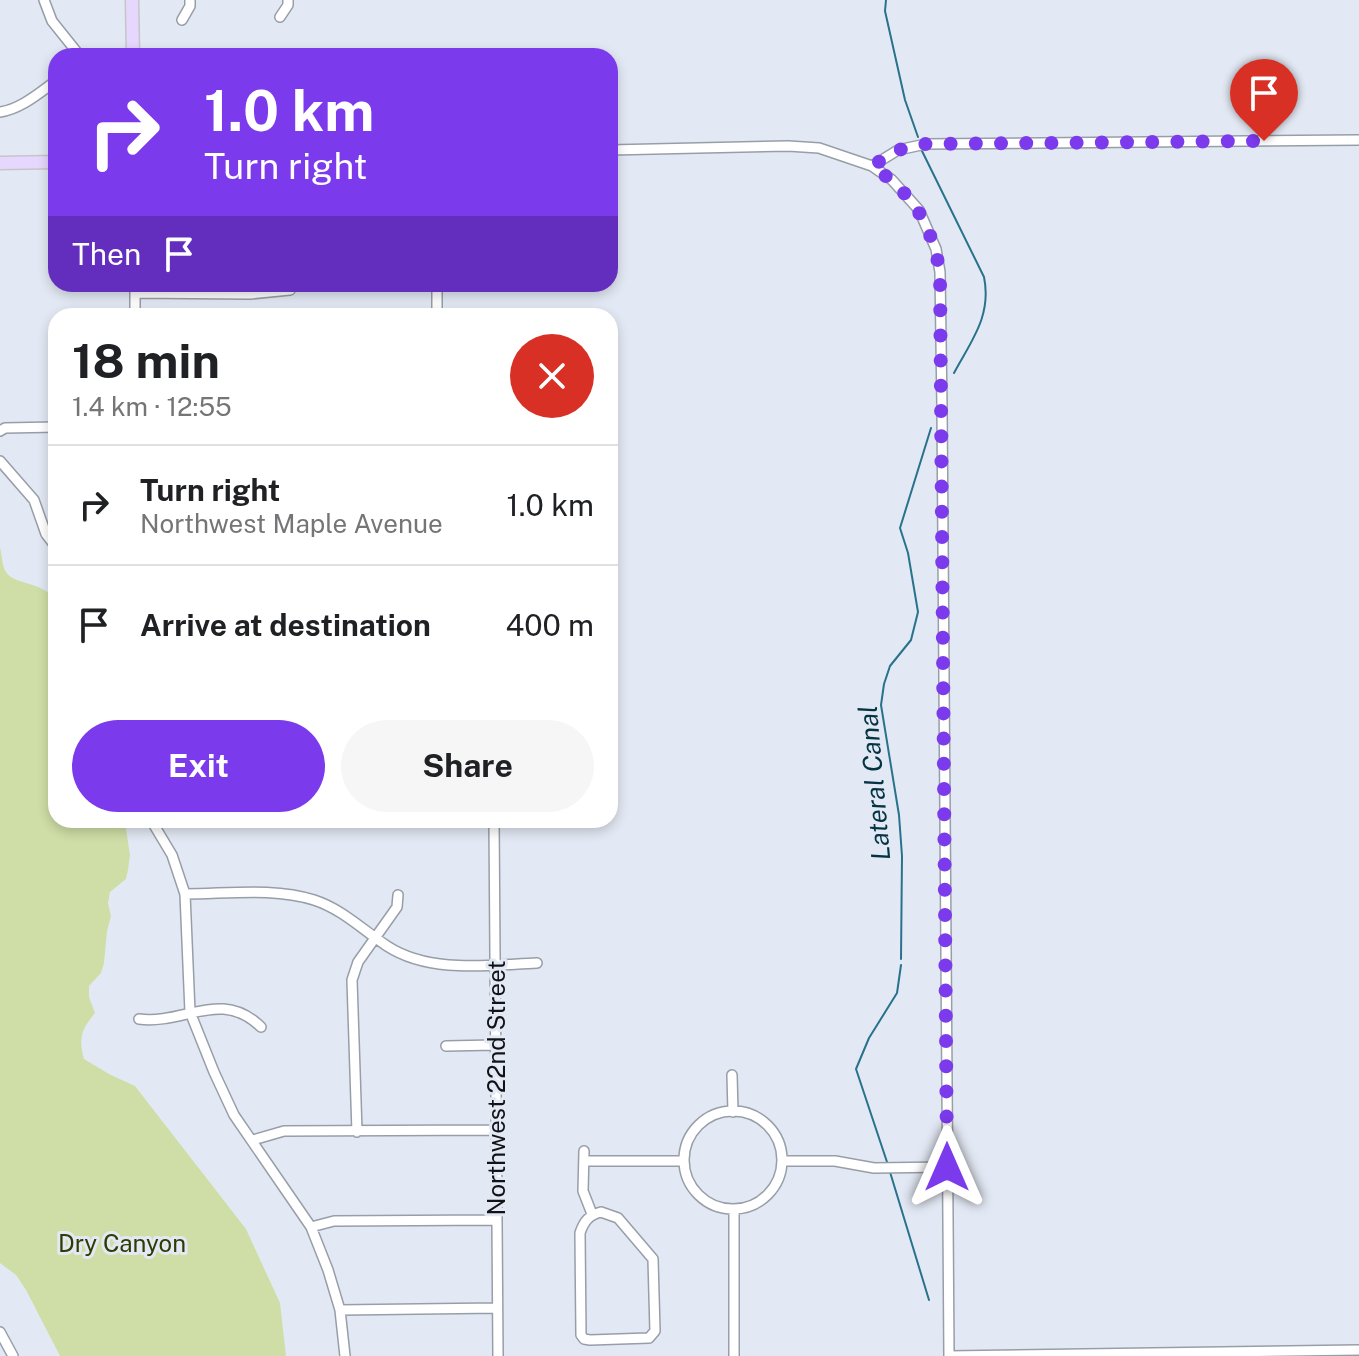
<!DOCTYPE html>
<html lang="en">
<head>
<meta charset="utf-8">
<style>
	:root { --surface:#fff; --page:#f6f6f6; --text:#202124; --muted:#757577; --line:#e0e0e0; --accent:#7c3aed }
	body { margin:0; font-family:"Public Sans",sans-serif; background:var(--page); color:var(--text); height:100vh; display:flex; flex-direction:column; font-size:30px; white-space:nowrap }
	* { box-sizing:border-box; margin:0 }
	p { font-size:26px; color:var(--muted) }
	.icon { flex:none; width:44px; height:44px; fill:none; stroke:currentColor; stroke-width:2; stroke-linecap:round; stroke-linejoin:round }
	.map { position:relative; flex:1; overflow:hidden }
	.drawer { position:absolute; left:48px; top:308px; width:570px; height:520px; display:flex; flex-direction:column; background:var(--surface); border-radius:24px; box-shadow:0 4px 12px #0003 }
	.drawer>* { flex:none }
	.banner { position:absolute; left:48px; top:48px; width:570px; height:244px; border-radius:24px; box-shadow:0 4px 12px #0003; background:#7c3aed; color:#fff; overflow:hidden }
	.pin { position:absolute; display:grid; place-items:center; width:68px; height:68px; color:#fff; margin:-82px -34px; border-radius:50% 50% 50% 0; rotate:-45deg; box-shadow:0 0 8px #0007 }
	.pin .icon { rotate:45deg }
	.me { position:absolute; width:88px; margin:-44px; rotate:0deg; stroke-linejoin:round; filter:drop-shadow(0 0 6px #0008) }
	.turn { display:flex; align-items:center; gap:28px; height:168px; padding:0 24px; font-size:36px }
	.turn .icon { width:104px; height:104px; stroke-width:2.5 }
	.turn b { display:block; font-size:56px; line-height:68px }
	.then { display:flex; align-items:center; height:76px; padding:0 24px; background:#0003; gap:16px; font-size:30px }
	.round { display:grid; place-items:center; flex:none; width:84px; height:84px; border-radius:42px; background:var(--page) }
	.head { display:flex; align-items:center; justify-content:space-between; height:136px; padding:0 24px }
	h1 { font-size:48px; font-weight:700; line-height:60px }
	.cta { display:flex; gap:16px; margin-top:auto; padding:16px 24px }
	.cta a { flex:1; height:92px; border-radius:48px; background:var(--accent); color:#fff; font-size:32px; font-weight:700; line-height:92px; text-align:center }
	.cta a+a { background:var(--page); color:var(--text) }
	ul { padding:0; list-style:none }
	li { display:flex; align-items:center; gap:24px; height:120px; padding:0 24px; border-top:2px solid var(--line) }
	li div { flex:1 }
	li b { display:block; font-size:30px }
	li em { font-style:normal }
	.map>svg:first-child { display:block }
</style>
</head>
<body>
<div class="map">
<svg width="1359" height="1356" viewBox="0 0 1359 1356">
	<rect width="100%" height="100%" fill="#e3e9f4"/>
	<path fill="#cfdea7" d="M0,547C2,555 2,566 6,572C14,585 42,581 56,600V820H132L126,829L130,855L128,870L126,879L110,892L108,903L111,916L107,931L104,963L101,973L89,986V997L95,1013C82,1029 78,1037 84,1059L109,1074L135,1086L246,1229L280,1303L286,1356H60L26,1290L16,1275L0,1263Z"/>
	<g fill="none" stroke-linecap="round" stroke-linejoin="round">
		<path stroke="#29728b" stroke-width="2" d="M886,0L885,11L905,100L918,137
			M922,151L984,277C992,316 971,341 954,373
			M901,959L902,856L899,815L881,705L884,684L890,666L911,640L918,612L908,553L900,528L931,428
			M887,1162L856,1069L869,1038L897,993L901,965
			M890,1172L929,1300"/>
		<defs>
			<path id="minor" d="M44,0L52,21L80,56
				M280,17L288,5V0
				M182,20L190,6V0
				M0,112C21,109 39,93 56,81
				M610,150L788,146L819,148L872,166L892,180L919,210L936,249L940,272L942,408L949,1356
				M872,166L898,150L926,144L1359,140
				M135,284V316
				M437,284V316
				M135,293L250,294L290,290V284
				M0,431L5,428L56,427
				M0,461L34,500L46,534L56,547
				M151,820L172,855L185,894L190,1012L214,1072L234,1115L311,1227L328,1270L340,1310L345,1356
				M494,820L498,1356
				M185,894C226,894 274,887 314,900C342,909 363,930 387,946C430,974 489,965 537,963
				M139,1019C184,1025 221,988 261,1027
				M446,1046L495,1045
				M732,1075L733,1112
				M684 1160a49 49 0 1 1 98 0a49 49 0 1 1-98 0Z
				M357,1132L352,980L358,962L397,907L398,895
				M253,1140L284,1131L496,1130
				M584,1151L583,1191L592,1214
				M584,1161H684
				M782,1161H835L874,1168L947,1167
				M734,1209V1356
				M601,1212L618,1218L653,1259L655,1331L649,1338L590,1340L584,1339L581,1335L580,1233C584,1221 589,1215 601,1212Z
				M311,1227L334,1221L496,1220
				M340,1310L497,1308
				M0,1332L13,1356
				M949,1356L1359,1350"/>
			<path id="major" d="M132,0L133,56
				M0,163L56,162"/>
		</defs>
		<use href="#minor" stroke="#989ea8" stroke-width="12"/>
		<use href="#major" stroke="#c6c6c7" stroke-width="15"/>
		<use href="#minor" stroke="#fff" stroke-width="9"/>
		<use href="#major" stroke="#e6d7fe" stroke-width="12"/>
	</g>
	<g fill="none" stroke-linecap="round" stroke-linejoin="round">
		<path stroke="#7c3aed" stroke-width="14" stroke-dasharray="0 25.2" d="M947,1167L940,272C931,223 913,194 872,166L898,150L926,144L1264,141"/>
	</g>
	<g text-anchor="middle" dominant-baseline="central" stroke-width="6" stroke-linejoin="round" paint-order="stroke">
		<g font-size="24" fill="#101215" stroke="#e3e9f4">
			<text transform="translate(496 1088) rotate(-90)">Northwest 22nd Street</text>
		</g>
		<g font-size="24" fill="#303b00" stroke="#e3e9f4">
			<text x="122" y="1243">Dry Canyon</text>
		</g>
		<g font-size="26" font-style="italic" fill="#043443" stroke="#e3e9f4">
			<text transform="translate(874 783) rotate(-95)">Lateral Canal</text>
		</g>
	</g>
</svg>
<div class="pin" style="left:1264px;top:141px;background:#d93025"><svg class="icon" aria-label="arrive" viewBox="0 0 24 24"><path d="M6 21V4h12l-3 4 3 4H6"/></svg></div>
<svg class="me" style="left:947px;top:1167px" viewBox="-20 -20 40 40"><path d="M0-17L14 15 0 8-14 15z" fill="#7c3aed" stroke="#fff" stroke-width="4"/></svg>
<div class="banner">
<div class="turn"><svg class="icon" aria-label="right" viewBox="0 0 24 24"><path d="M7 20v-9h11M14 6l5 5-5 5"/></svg><div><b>1.0 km</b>Turn right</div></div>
<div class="then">Then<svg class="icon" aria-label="arrive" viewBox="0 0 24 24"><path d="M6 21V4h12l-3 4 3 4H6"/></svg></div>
</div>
<section class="drawer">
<div class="head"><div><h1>18 min</h1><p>1.4 km · 12:55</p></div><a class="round" style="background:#d93025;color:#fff"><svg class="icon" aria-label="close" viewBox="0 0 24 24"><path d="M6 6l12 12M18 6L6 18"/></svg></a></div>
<ul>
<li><svg class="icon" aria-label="right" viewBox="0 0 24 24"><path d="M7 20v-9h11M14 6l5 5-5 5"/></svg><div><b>Turn right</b><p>Northwest Maple Avenue</p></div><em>1.0 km</em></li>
<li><svg class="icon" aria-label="arrive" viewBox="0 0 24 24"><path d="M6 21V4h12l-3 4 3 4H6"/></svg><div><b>Arrive at destination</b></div><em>400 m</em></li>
</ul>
<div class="cta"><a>Exit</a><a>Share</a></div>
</section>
</div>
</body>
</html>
